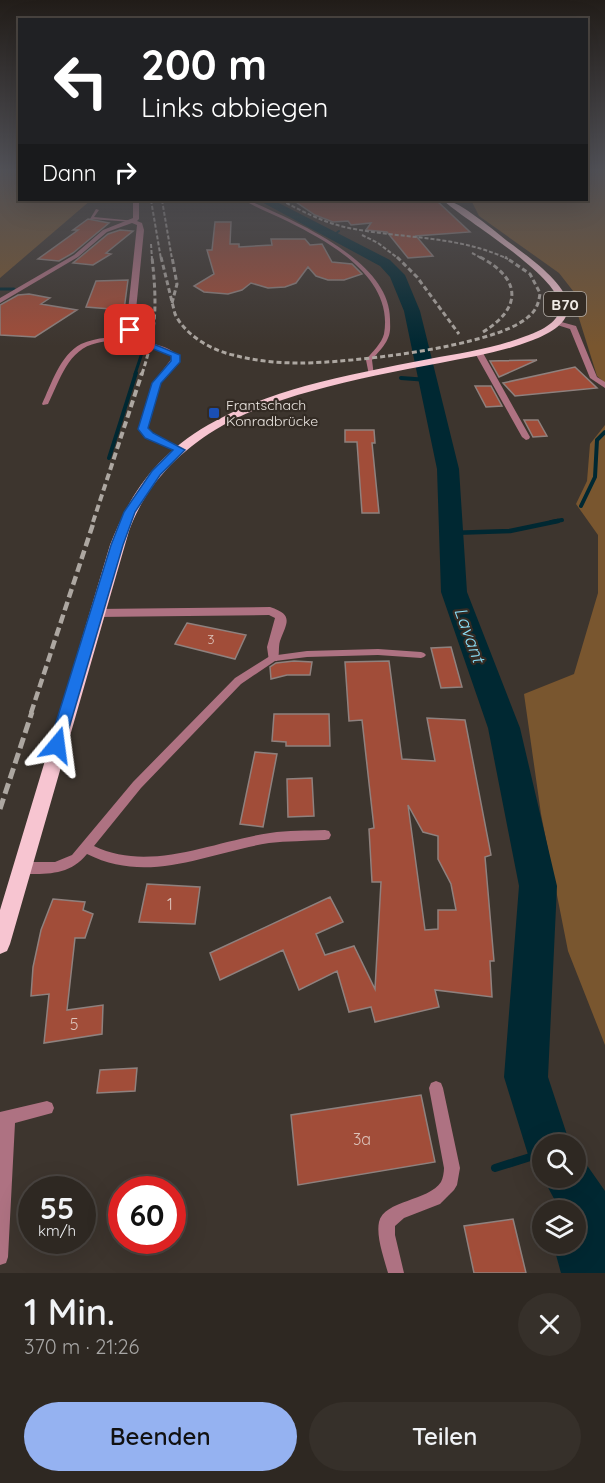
<!DOCTYPE html>
<html lang="de">
<head>
<meta charset="utf-8">
<style>
	:root { --surface:#2e2822; --page:#36302a; --text:#f1f3f6; --muted:#a7a6a5; --line:#494440; --accent:#95b2f1 }
	body { margin:0; font-family:Quicksand,sans-serif; background:var(--page); color:var(--text); height:100vh; display:flex; flex-direction:column; font-size:22px; white-space:nowrap }
	* { box-sizing:border-box; margin:0 }
	p { font-size:20px; color:var(--muted) }
	.icon { flex:none; width:33px; height:33px; fill:none; stroke:currentColor; stroke-width:2; stroke-linecap:round; stroke-linejoin:round }
	.map { position:relative; height:1273px; overflow:hidden }
	.side { display:flex; flex-direction:column; background:var(--surface); flex:1 }
	.side>* { flex:none }
	.guide { position:absolute; left:18px; top:18px; width:570px; height:183px; border-radius:0px; box-shadow:0 6px 24px #0002,0 0 0 2px var(--line); background:#202124; color:#fff; overflow:hidden }
	.controls { position:absolute; left:532px; top:1134px; display:grid; gap:12px }
	.controls a { display:grid; place-items:center; width:54px; height:54px; border-radius:50%; background:var(--surface); box-shadow:0 6px 24px #0002,0 0 0 2px var(--line); font-size:30px }
	.speed { position:absolute; left:18px; top:1176px; display:flex; gap:12px; font-size:30px; font-weight:700; text-align:center }
	.speed>* { display:grid; place-content:center; width:78px; height:78px; border-radius:50%; background:var(--surface); box-shadow:0 6px 24px #0002,0 0 0 2px var(--line); line-height:1 }
	.speed small { font-size:15px; font-weight:400 }
	.speed .limit { border:9px solid #d22; background:#fff; color:#111 }
	.pin { position:absolute; display:grid; place-items:center; width:51px; height:51px; color:#fff; margin:-26px; border-radius:12px; box-shadow:0 3px 9px #0006 }
	.me { position:absolute; width:66px; margin:-33px; rotate:16deg; stroke-linejoin:round; filter:drop-shadow(0 0 4px #0008) }
	.turn { display:flex; align-items:center; gap:21px; height:126px; padding:0 24px; font-size:27px }
	.turn .icon { width:78px; height:78px; stroke-width:2.5 }
	.turn b { display:block; font-size:42px; line-height:51px }
	.then { display:flex; align-items:center; height:57px; padding:0 24px; background:#0003; gap:12px; font-size:22px }
	.round { display:grid; place-items:center; flex:none; width:63px; height:63px; border-radius:32px; background:var(--page) }
	.summary { display:flex; align-items:center; justify-content:space-between; height:102px; padding:0 24px }
	h1 { font-size:36px; font-weight:600; line-height:45px }
	.button { display:flex; gap:12px; margin-top:auto; padding:12px 24px }
	.button a { flex:1; height:69px; border-radius:36px; background:var(--accent); color:#111; font-size:24px; font-weight:600; line-height:69px; text-align:center }
	.button a+a { background:var(--page); color:var(--text) }
	.map>svg:first-child { display:block }
</style>
</head>
<body>
<div class="map">
<svg width="605" height="1273" viewBox="0 0 605 1273">
	<rect width="100%" height="100%" fill="#3d352e"/>
	<path fill="#79562f" d="M0,168H19L20,200H91L0,278Z
		M587,168H605V383L597,376L577,312V296L559,273L479,216L471,200H586Z
		M605,425V1045L568,951L541,814L524,694L574,674L598,593V535L576,504L587,481L590,444Z"/>
	<g fill="none" stroke-linecap="round" stroke-linejoin="round">
		<path stroke="#002832" stroke-width="2" d="M332,236L339,231"/>
		<path stroke="#002832" stroke-width="3" d="M0,289H14
			M135,374L143,350"/>
		<path stroke="#002832" stroke-width="4" d="M401,378L428,380
			M109,458L136,373
			M581,506L595,477L597,440L605,432
			M551,522L562,520"/>
		<path stroke="#002832" stroke-width="4.5" d="M451,533L510,531L558,521"/>
		<path stroke="#002832" stroke-width="8" d="M495,1168L543,1153"/>
		<path fill="#002832" fill-rule="evenodd" d="M258,200H273L390,260L405,275L420,311L459,469L467,592L520,728L557,886L548,1077L570,1144H543V1166L530,1161L504,1077L519,886L488,728L441,592L437,469L404,311L390,277L380,266Z
			M576,1158L584,1161L605,1191V1273H561L553,1244H576V1210H560L543,1178H576Z"/>
	</g>
	<path fill="#a14d39" stroke="#8f817e" stroke-width="1.5" fill-rule="evenodd" d="M293,200H436L470,232L416,236L433,256L408,258L387,232L366,230L371,223L351,225L348,221L333,222L315,215Z
		M88,219L109,223L73,253L59,261L38,259L78,230H73Z
		M215,222H231L230,244H239V247L272,245L271,239H305L310,245L322,244L332,262L352,264L362,274L344,280H328L316,276L308,267L296,283L285,287L268,288L251,283L242,290L228,294L204,292L194,286L214,274L207,250H212Z
		M120,230L133,231L106,253L111,254L93,265L73,263L108,234Z
		M128,280L124,310L86,307L96,281Z
		M29,294L50,298L41,304L77,310L35,337L0,335V305L18,295Z
		M537,360L499,377L490,361Z
		M575,367L597,388L515,396L503,383Z
		M475,386H491L502,406L486,407Z
		M524,420H538L547,436L533,437Z
		M345,430H374L375,443H372L379,513H362L357,442H345Z
		M187,623L246,635L235,659L175,644Z
		M451,647L462,687L441,688L431,648Z
		M294,661L312,662L310,675H287L271,679L270,667L276,663Z
		M389,661L402,759L435,761L427,718L465,720L491,855L485,857L494,961H490L492,997L435,990L439,1007L375,1022L371,1007L349,1012L337,971L299,990L283,950L220,980L210,953L330,897L343,922L316,934L325,955L354,946L375,989L381,882H372L369,829L374,828L362,720L349,721L345,662ZM408,805L423,832L438,836V859L451,884L456,910H438V929L425,930Z
		M274,714H329L330,746H286V742L272,741Z
		M255,752L277,754L263,827L240,824Z
		M312,778L314,816L288,817L287,779Z
		M147,884L200,887L195,924L139,922Z
		M53,899L85,902L83,910L93,914L85,938H75L67,1010L103,1005L102,1034L44,1043L49,994L31,996L33,967L41,930Z
		M137,1068L135,1091L97,1093L100,1070Z
		M421,1095L435,1162L298,1185L291,1115Z
		M513,1219L526,1273H474L464,1226Z"/>
	<g fill="none" stroke-linecap="round" stroke-linejoin="round">
		<path fill="#ae7282" fill-rule="evenodd" d="M244,200H248C294,221 390,260 390,319C390,325 391,332 388,338C385,346 377,353 372,360L374,376L369,375L366,360C372,352 382,343 384,334C394,278 331,243 289,222C275,215 258,209 244,200Z
			M96,209L99,210L94,217L135,221L133,222L90,219Z
			M133,335L136,337L135,338C122,340 109,340 97,343C68,349 60,380 48,404L43,405L42,404C51,385 60,355 81,344C96,337 116,337 133,335Z
			M378,649L421,652L424,653L426,655L424,657L421,658L378,655L307,657L275,661L241,684L141,788L94,846C150,873 213,841 270,833C288,830 307,831 325,830L329,831L331,835L329,839L325,840C306,841 287,841 269,843C207,853 149,885 87,854C69,876 46,874 20,874L16,872L14,868L16,864L20,862H55L72,855L133,782L235,678L270,656L307,651Z
			M436,1081L441,1083L443,1088L460,1168L457,1185L454,1190L440,1204L404,1218L395,1226V1235L404,1273H388C384,1258 376,1237 379,1222C384,1200 429,1201 441,1182C443,1178 444,1172 444,1168L429,1088L431,1083Z
			M47,1101L52,1103L54,1108L52,1113L15,1123L8,1257L6,1263L0,1265V1112Z"/>
		<path fill="#ae7282" fill-rule="evenodd" d="M133,200H139V219L137,221L142,223L144,230L134,330C144,347 168,342 180,358L161,383L147,429L152,434L183,448L185,450L180,453L146,438L139,429L153,383L172,358C159,342 139,350 126,330L137,225L132,223L107,232L78,257L0,303V298L74,255L103,230L133,218Z
			M554,320L576,326L597,377L605,382V388L590,378L570,329L554,324Z
			M476,351L483,353L530,437L529,439L526,440L522,437L475,353Z
			M270,607C294,615 287,622 280,641C278,648 280,655 277,661H269L267,647L275,618L269,615L96,617L90,613L96,609Z"/>
		<path fill="#f7c5d1" fill-rule="evenodd" d="M443,200C457,198 497,233 510,243C526,255 571,286 568,309C567,325 546,335 533,340C503,352 471,357 440,363C397,371 354,379 312,391C279,400 244,412 215,430C176,454 145,487 129,531L10,944L7,951L0,954V910L110,545C131,491 157,455 208,425C238,408 272,395 305,386C346,375 387,367 429,359C462,353 495,348 526,336C538,332 558,323 560,309C564,278 465,221 443,200Z"/>
		<path stroke="#ada7a1" stroke-width="2" stroke-dasharray="4 2" stroke-linecap="butt" d="M151,200L161,259
			M162,200L172,259
			M281,200C303,212 325,223 349,228C403,239 457,235 508,259
			M362,235L378,243L399,259
			M151,244L152,259
			M472,253L483,259"/>
		<path stroke="#ada7a1" stroke-width="3" stroke-dasharray="5 3" stroke-linecap="butt" d="M161,257L175,314C185,335 211,350 233,355C255,361 278,363 301,363C348,363 495,347 528,317C536,311 539,303 540,293L530,274L505,257
			M397,257L417,277L459,334
			M480,257C522,279 522,308 483,332
			M172,303L177,284L172,257
			M142,374C157,328 157,304 152,257"/>
		<path stroke="#ada7a1" stroke-width="4" stroke-dasharray="7 4" stroke-linecap="butt" d="M93,522L142,373"/>
		<path stroke="#ada7a1" stroke-width="4.5" stroke-dasharray="9 4.5" stroke-linecap="butt" d="M31,713L94,521"/>
		<path stroke="#ada7a1" stroke-width="5" stroke-dasharray="11 5" stroke-linecap="butt" d="M0,809L32,712"/>
	</g>
	<linearGradient id="sky" x2="0" y2="1"><stop stop-color="#221d19"/><stop offset="0.49" stop-color="#515157"/><stop offset="1" stop-color="#515157" stop-opacity="0"/></linearGradient>
	<rect width="605" height="346" fill="url(#sky)"/>
	<path fill="#1a73e8" stroke="#114b97" stroke-width="1.5" d="M127,328H133L139,338L180,355V362L161,383L148,428L153,433L185,450L160,475L135,512L123,545L64,745L57,752L49,745L111,545L124,512L152,471L173,450L145,438L138,429L152,383L171,361V356L133,341Z"/>
	<rect fill="#1a4fb4" stroke="#332b24" stroke-width="2" x="208" y="407" width="12" height="12" rx="3"/>
	<g text-anchor="middle" dominant-baseline="central" stroke-width="4.5" stroke-linejoin="round" paint-order="stroke">
		<g font-size="14" fill="#efeae5" stroke="#332b24" text-anchor="start">
			<text x="226" y="405">Frantschach<tspan x="226" dy="16">Konradbrücke</tspan></text>
		</g>
		<g font-size="14" fill="#dcc3ba">
			<text x="211" y="639">3</text>
		</g>
		<rect fill="#332b24" stroke="#b7b1ab" stroke-width="1.5" x="544" y="292" width="42" height="24" rx="4.5"/>
		<g font-size="15" font-weight="bold" fill="#efeae5">
			<text x="565" y="304">B70</text>
		</g>
		<g font-size="16" fill="#dcc3ba">
			<text x="170" y="904">1</text>
			<text x="74" y="1024">5</text>
			<text x="362" y="1139">3a</text>
		</g>
		<g font-size="18" font-style="italic" fill="#8bdef7" stroke="#332b24">
			<text transform="translate(470 635) rotate(70)">Lavant</text>
		</g>
	</g>
</svg>
<div class="controls">
<a><svg class="icon" aria-label="search" viewBox="0 0 24 24"><circle cx="10" cy="10" r="6"/><path d="M15 15l6 6"/></svg></a>
<a><svg class="icon" aria-label="layers" viewBox="0 0 24 24"><path d="M12 4l9 5-9 5-9-5zM3 14l9 5 9-5"/></svg></a>
</div>
<div class="speed"><div>55<small>km/h</small></div><div class="limit">60</div></div>
<div class="pin" style="left:130px;top:330px;background:#d93025"><svg class="icon" aria-label="arrive" viewBox="0 0 24 24"><path d="M6 21V4h12l-3 4 3 4H6"/></svg></div>
<svg class="me" style="left:57px;top:745px" viewBox="-20 -20 40 40"><path d="M0-17L14 15 0 8-14 15z" fill="#1a73e8" stroke="#fff" stroke-width="4"/></svg>
<div class="guide">
<div class="turn"><svg class="icon" aria-label="left" viewBox="0 0 24 24"><path d="M17 20v-9H6M10 6l-5 5 5 5"/></svg><div><b>200 m</b>Links abbiegen</div></div>
<div class="then">Dann<svg class="icon" aria-label="right" viewBox="0 0 24 24"><path d="M7 20v-9h11M14 6l5 5-5 5"/></svg></div>
</div>
</div>
<section class="side">
<div class="summary"><div><h1>1 Min.</h1><p>370 m · 21:26</p></div><a class="round"><svg class="icon" aria-label="close" viewBox="0 0 24 24"><path d="M6 6l12 12M18 6L6 18"/></svg></a></div>
<div class="button"><a>Beenden</a><a>Teilen</a></div>
</section>
</body>
</html>
